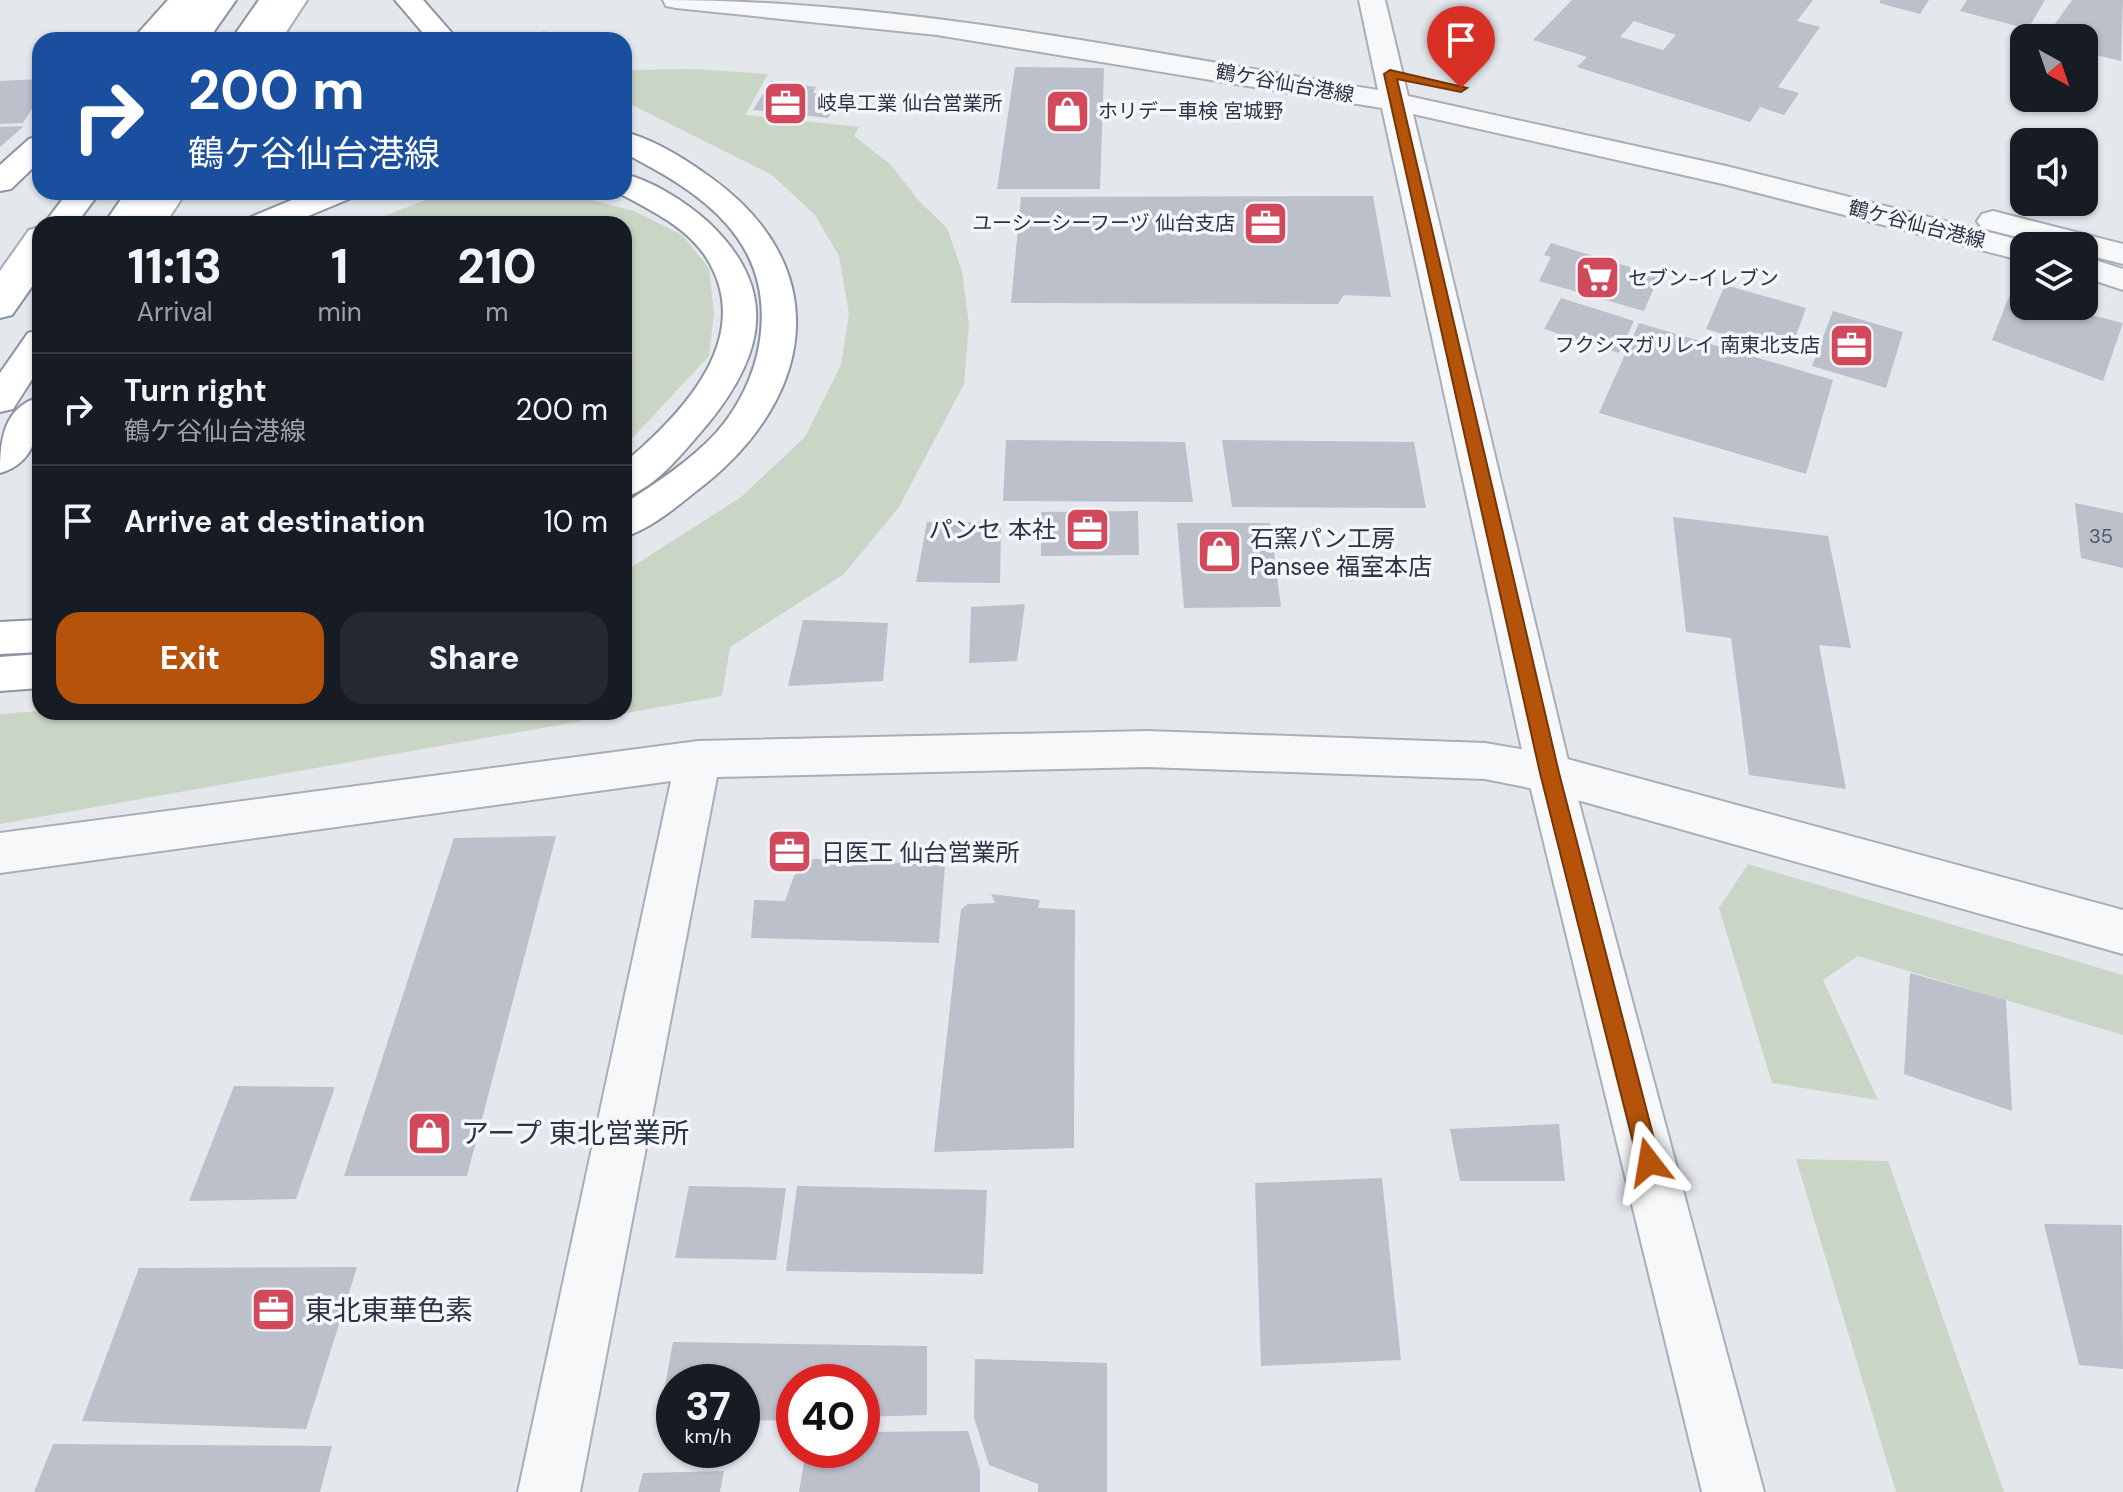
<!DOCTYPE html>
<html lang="en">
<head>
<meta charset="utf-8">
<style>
	:root { --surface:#171b24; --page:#242831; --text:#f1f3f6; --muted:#9ea1a6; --line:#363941; --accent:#b45309 }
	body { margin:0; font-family:"DM Sans","Noto Sans JP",sans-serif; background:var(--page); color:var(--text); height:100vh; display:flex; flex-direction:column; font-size:30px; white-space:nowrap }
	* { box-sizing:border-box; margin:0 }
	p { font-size:26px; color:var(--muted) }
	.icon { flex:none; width:44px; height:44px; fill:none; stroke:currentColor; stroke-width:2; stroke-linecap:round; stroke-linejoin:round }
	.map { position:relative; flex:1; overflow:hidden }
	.drawer { position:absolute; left:32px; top:216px; width:600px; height:504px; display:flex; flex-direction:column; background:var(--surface); border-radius:24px; box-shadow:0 2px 6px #0004 }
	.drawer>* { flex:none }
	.guide { position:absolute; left:32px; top:32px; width:600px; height:168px; border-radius:24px; box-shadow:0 2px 6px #0004; background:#1a4fa0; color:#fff; overflow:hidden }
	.needle { width:52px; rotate:140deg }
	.tools { position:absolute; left:2010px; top:24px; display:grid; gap:16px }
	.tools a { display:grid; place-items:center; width:88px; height:88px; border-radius:16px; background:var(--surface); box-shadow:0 2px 6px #0004; font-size:40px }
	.speed { position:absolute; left:656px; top:1364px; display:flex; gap:16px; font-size:40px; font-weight:700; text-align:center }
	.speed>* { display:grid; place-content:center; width:104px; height:104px; border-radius:50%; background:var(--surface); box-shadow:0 2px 6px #0004; line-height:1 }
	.speed small { font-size:20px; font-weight:400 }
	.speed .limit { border:12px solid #d22; background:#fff; color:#111 }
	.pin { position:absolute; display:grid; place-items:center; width:68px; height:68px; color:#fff; margin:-82px -34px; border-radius:50% 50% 50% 0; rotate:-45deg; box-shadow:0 0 8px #0007 }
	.pin .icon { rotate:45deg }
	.me { position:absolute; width:88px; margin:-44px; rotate:346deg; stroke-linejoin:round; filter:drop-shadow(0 0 6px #0008) }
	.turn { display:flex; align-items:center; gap:28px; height:168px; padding:0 24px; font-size:36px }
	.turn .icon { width:104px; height:104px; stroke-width:2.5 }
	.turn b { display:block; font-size:56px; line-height:68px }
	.eta { display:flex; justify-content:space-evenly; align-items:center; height:136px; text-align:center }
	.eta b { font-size:48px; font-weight:800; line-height:56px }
	.cta { display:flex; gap:16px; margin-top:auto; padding:16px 24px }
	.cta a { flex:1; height:92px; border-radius:24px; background:var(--accent); color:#fff; font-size:32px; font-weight:800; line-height:92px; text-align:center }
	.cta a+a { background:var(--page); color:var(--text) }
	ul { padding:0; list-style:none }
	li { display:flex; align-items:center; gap:24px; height:112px; padding:0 24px; border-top:2px solid var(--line) }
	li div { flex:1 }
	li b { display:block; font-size:30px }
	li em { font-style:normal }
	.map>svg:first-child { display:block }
</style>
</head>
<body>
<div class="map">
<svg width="2123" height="1492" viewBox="0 0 2123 1492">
	<rect width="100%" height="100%" fill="#e4e7ec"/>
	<path fill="#c9d6c5" d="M695,69L768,74L745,115L859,127L854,136L890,164L920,202L947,228L962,271L969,325L964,384L899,507L844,574L730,647L722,696L0,824V714L40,711L624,712V572L741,497L805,437L841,365L849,314L839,256L815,215L772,175L624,101V70Z
		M473,192H561L634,211L682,235L709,268L714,313L709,356L624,447V224H364L428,199Z
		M1748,864L2123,975V1035L1858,956L1823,980L1878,1100L1772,1083L1719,908Z
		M1796,1159L1888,1161L2004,1492H1896Z"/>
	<path fill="#bbc0ca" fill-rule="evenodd" d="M1572,0H1813L1797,21L1820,27L1778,87L1799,93L1784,115L1760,107L1750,122L1577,67L1587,57L1533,40ZM1634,21L1676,35L1663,50L1620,37Z
		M1881,0H1929L1920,14L1879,3Z
		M1967,0H2045L2028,29L1960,11Z
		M2072,0H2123L2121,61L2084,52V38H2045Z
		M544,31L560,40H526Z
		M1015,67L1104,68L1100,189H997Z
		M40,79V96L23,123L0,124V81Z
		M771,81L816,87L813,93L840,96L828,118L753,110Z
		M24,126L0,147V127Z
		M1373,196L1391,297L1344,295L1338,304L1011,303L1021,197Z
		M1551,243L1659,276L1644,311L1539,281L1551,257L1544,255Z
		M1725,285L1806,308L1789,355L1706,329Z
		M2010,294L2024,298V306H2056L2123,323L2103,381L1992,340Z
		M1561,298L1634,321L1619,353L1544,329Z
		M1833,311L1903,332L1886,388L1812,366Z
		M1639,323L1833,380L1806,474L1599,413Z
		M1006,440L1185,442L1193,502L1003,501Z
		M1222,440L1414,442L1426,508L1232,507Z
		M2075,503L2123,513V568L2081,558Z
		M1138,511L1139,555L1041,556V512Z
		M1673,517L1828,536L1851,648L1819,645L1846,789L1749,775L1731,638L1686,632Z
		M927,522H1001L1000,583L916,582Z
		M1177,523H1270L1281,607L1184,608Z
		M1025,604L1017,661L969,663L971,607Z
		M803,620L888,623L883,681L788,686Z
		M556,836L467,1176H344L454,838Z
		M813,859L945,865L939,943L751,938L754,900L785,901L794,876Z
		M991,894L1040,900L1038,908L1075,910L1074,1148L934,1152L961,909L968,904L995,903Z
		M1910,973L2006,1000L2012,1111L1904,1074Z
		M234,1086L335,1087L296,1199L189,1201Z
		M1559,1124L1565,1181H1460L1450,1129Z
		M1382,1178L1401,1360L1261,1366L1255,1183Z
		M689,1186L786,1188L776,1260L675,1258Z
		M797,1186L987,1190L983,1274L786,1271Z
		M2044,1224L2122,1225L2123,1369L2079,1365Z
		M357,1267L306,1429L82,1421L139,1268Z
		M673,1342L927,1346V1415L862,1417V1382H794V1420L742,1421V1382H674V1423L658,1424Z
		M975,1359L1107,1363V1492H1038V1484L989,1465L974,1418Z
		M968,1431L980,1470V1492H799L806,1450H862V1432Z
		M53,1444L332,1446L320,1492H34Z
		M724,1471L720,1492H638L643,1473Z"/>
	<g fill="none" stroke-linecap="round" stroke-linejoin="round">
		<defs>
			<path id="minor" d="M2095,260L2123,269V290L2084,277V263Z
				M1147,731L1485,743L1549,754L2123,910V954L1549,792L1485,779L1147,767L717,777L580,1492H518L671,781L0,873V833L698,741Z"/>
			<path id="tertiary" d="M663,0C903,0 1141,52 1378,90L1359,0H1385L1408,96L1726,166L2036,244L2024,246V261L1723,184L1413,114L1571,773L1764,1492H1702L1527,773L1382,108L937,35L676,8L666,6Z
				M1993,211L2123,244V264L2084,254V246H2053L1982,228L1977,221L1982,214Z"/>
			<path id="primary" d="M188,0H215L187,40H159Z
				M281,0H307L281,40H253Z
				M154,192H186L165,224H133Z
				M40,227V261L12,303L0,307V271L29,230Z"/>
			<path id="motorway" d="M168,0H196L161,40H132Z
				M209,0H236L208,40H180Z
				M259,0H286L259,40H231Z
				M395,0H423L458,40H429Z
				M624,132C654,139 685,159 710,177C839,269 814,403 695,492C674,509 650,529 624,537V504C656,483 690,461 716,433C739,407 755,374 760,340C774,241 703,193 624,153Z
				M40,136V161L11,189L0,191V165L29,139Z
				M624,174C653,181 686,202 708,222C788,297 758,368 694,440C676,461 651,490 624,497V463C682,414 757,337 706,257C686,226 648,209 617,192H624Z
				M68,192H100L76,224H44Z
				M126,192H158L136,224H104Z
				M311,192H354L349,199L289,224H246L251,217Z
				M40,242V275L12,315L0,318V283L28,245Z
				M40,330V367L13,409L0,412V373L28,333Z
				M40,397C40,429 36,463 0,473C0,441 3,407 40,397Z
				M40,620V652L0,654V622Z
				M40,654V688L0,691V657Z"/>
		</defs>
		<use href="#minor" stroke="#a9aeb7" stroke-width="4"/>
		<use href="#tertiary" stroke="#a9aeb7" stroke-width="4"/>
		<use href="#primary" stroke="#a3abb8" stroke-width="4"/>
		<use href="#motorway" stroke="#8b94a3" stroke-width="4"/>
		<use href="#minor" fill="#f7f8fa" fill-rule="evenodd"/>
		<use href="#tertiary" fill="#f7f8fa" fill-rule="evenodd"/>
		<use href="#primary" fill="#fff" fill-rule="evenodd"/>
		<use href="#motorway" fill="#fff" fill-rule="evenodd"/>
	</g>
	<path fill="#b45309" stroke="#753606" stroke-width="2" d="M1390,70L1467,88L1461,92L1397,79L1559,773L1660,1162L1656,1170L1649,1173L1641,1170L1638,1162L1540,773L1384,74Z"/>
	<defs>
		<symbol id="office-square" viewBox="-11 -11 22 22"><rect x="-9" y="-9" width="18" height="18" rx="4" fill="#d1495b" stroke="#f4f6f9"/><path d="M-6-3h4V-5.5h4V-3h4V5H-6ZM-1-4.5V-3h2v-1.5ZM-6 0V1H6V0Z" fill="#fff"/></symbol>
		<symbol id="shop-square" viewBox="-11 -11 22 22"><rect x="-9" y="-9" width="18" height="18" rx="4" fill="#d1495b" stroke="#f4f6f9"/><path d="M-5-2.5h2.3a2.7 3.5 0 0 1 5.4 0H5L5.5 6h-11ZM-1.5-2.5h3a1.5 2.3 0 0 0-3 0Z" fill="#fff"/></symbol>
		<symbol id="supermarket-square" viewBox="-11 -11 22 22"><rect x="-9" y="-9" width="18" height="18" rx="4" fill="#d1495b" stroke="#f4f6f9"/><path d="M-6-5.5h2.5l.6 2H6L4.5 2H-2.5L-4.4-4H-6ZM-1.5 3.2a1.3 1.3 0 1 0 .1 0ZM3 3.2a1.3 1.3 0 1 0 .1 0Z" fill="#fff"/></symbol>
	</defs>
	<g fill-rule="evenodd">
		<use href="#office-square" x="760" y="78" width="51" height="51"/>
		<use href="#shop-square" x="1042" y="86" width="51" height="51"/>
		<use href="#office-square" x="1240" y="198" width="51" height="51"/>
		<use href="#supermarket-square" x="1572" y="252" width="51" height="51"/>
		<use href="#office-square" x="1826" y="320" width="51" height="51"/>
		<use href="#office-square" x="1062" y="504" width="51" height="51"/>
		<use href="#shop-square" x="1194" y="526" width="51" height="51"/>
		<use href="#office-square" x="764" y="826" width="51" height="51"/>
		<use href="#shop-square" x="404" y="1108" width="51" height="51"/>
		<use href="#office-square" x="248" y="1284" width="51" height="51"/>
	</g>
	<g text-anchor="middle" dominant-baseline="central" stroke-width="7" stroke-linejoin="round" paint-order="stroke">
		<g font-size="20" fill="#2b3445" stroke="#f4f6f9">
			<text transform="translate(1285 83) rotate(10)">鶴ケ谷仙台港線</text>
			<text transform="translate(1917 224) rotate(14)">鶴ケ谷仙台港線</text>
		</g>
		<g font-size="20" fill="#2b3445" stroke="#f4f6f9" text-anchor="start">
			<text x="817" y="103">岐阜工業 仙台営業所</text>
			<text x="1098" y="111">ホリデー車検 宮城野</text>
			<text x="1235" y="223" text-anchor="end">ユーシーシーフーヅ 仙台支店</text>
			<text x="1628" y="278">セブン-イレブン</text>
			<text x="1820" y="345" text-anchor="end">フクシマガリレイ 南東北支店</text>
		</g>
		<g font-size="20" fill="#4f5766">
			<text x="2101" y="536">35</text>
		</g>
		<g font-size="24" fill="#2b3445" stroke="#f4f6f9" text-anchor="start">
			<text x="1056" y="529" text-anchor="end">パンセ 本社</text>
			<text x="1250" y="538">石窯パン工房<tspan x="1250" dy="28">Pansee 福室本店</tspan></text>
			<text x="821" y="852">日医工 仙台営業所</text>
		</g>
		<g font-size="28" fill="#2b3445" stroke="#f4f6f9" text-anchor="start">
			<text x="461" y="1133">アープ 東北営業所</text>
			<text x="305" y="1310">東北東華色素</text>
		</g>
	</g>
</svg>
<div class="tools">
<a><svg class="needle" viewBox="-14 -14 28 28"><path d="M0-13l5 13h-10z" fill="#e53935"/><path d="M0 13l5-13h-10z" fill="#9ea1a6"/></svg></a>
<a><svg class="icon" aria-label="sound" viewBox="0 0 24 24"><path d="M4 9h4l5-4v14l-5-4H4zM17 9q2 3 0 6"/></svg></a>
<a><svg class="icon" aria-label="layers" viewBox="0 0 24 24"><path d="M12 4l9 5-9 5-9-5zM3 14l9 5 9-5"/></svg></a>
</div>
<div class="speed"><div>37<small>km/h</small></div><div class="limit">40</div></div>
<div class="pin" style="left:1461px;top:88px;background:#d93025"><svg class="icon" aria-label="arrive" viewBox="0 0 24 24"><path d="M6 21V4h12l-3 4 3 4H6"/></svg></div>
<svg class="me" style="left:1649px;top:1162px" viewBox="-20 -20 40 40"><path d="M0-17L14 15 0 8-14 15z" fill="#b45309" stroke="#fff" stroke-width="4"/></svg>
<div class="guide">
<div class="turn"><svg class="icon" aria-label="right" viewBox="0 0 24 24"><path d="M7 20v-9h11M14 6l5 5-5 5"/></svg><div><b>200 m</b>鶴ケ谷仙台港線</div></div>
</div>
<section class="drawer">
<div class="eta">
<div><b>11:13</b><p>Arrival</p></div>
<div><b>1</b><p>min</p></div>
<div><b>210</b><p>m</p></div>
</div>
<ul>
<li><svg class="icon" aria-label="right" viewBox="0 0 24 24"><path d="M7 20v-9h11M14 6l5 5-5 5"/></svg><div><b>Turn right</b><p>鶴ケ谷仙台港線</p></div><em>200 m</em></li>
<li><svg class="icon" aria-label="arrive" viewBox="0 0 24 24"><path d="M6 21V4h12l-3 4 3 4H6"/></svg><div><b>Arrive at destination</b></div><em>10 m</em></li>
</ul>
<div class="cta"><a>Exit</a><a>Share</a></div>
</section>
</div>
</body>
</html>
